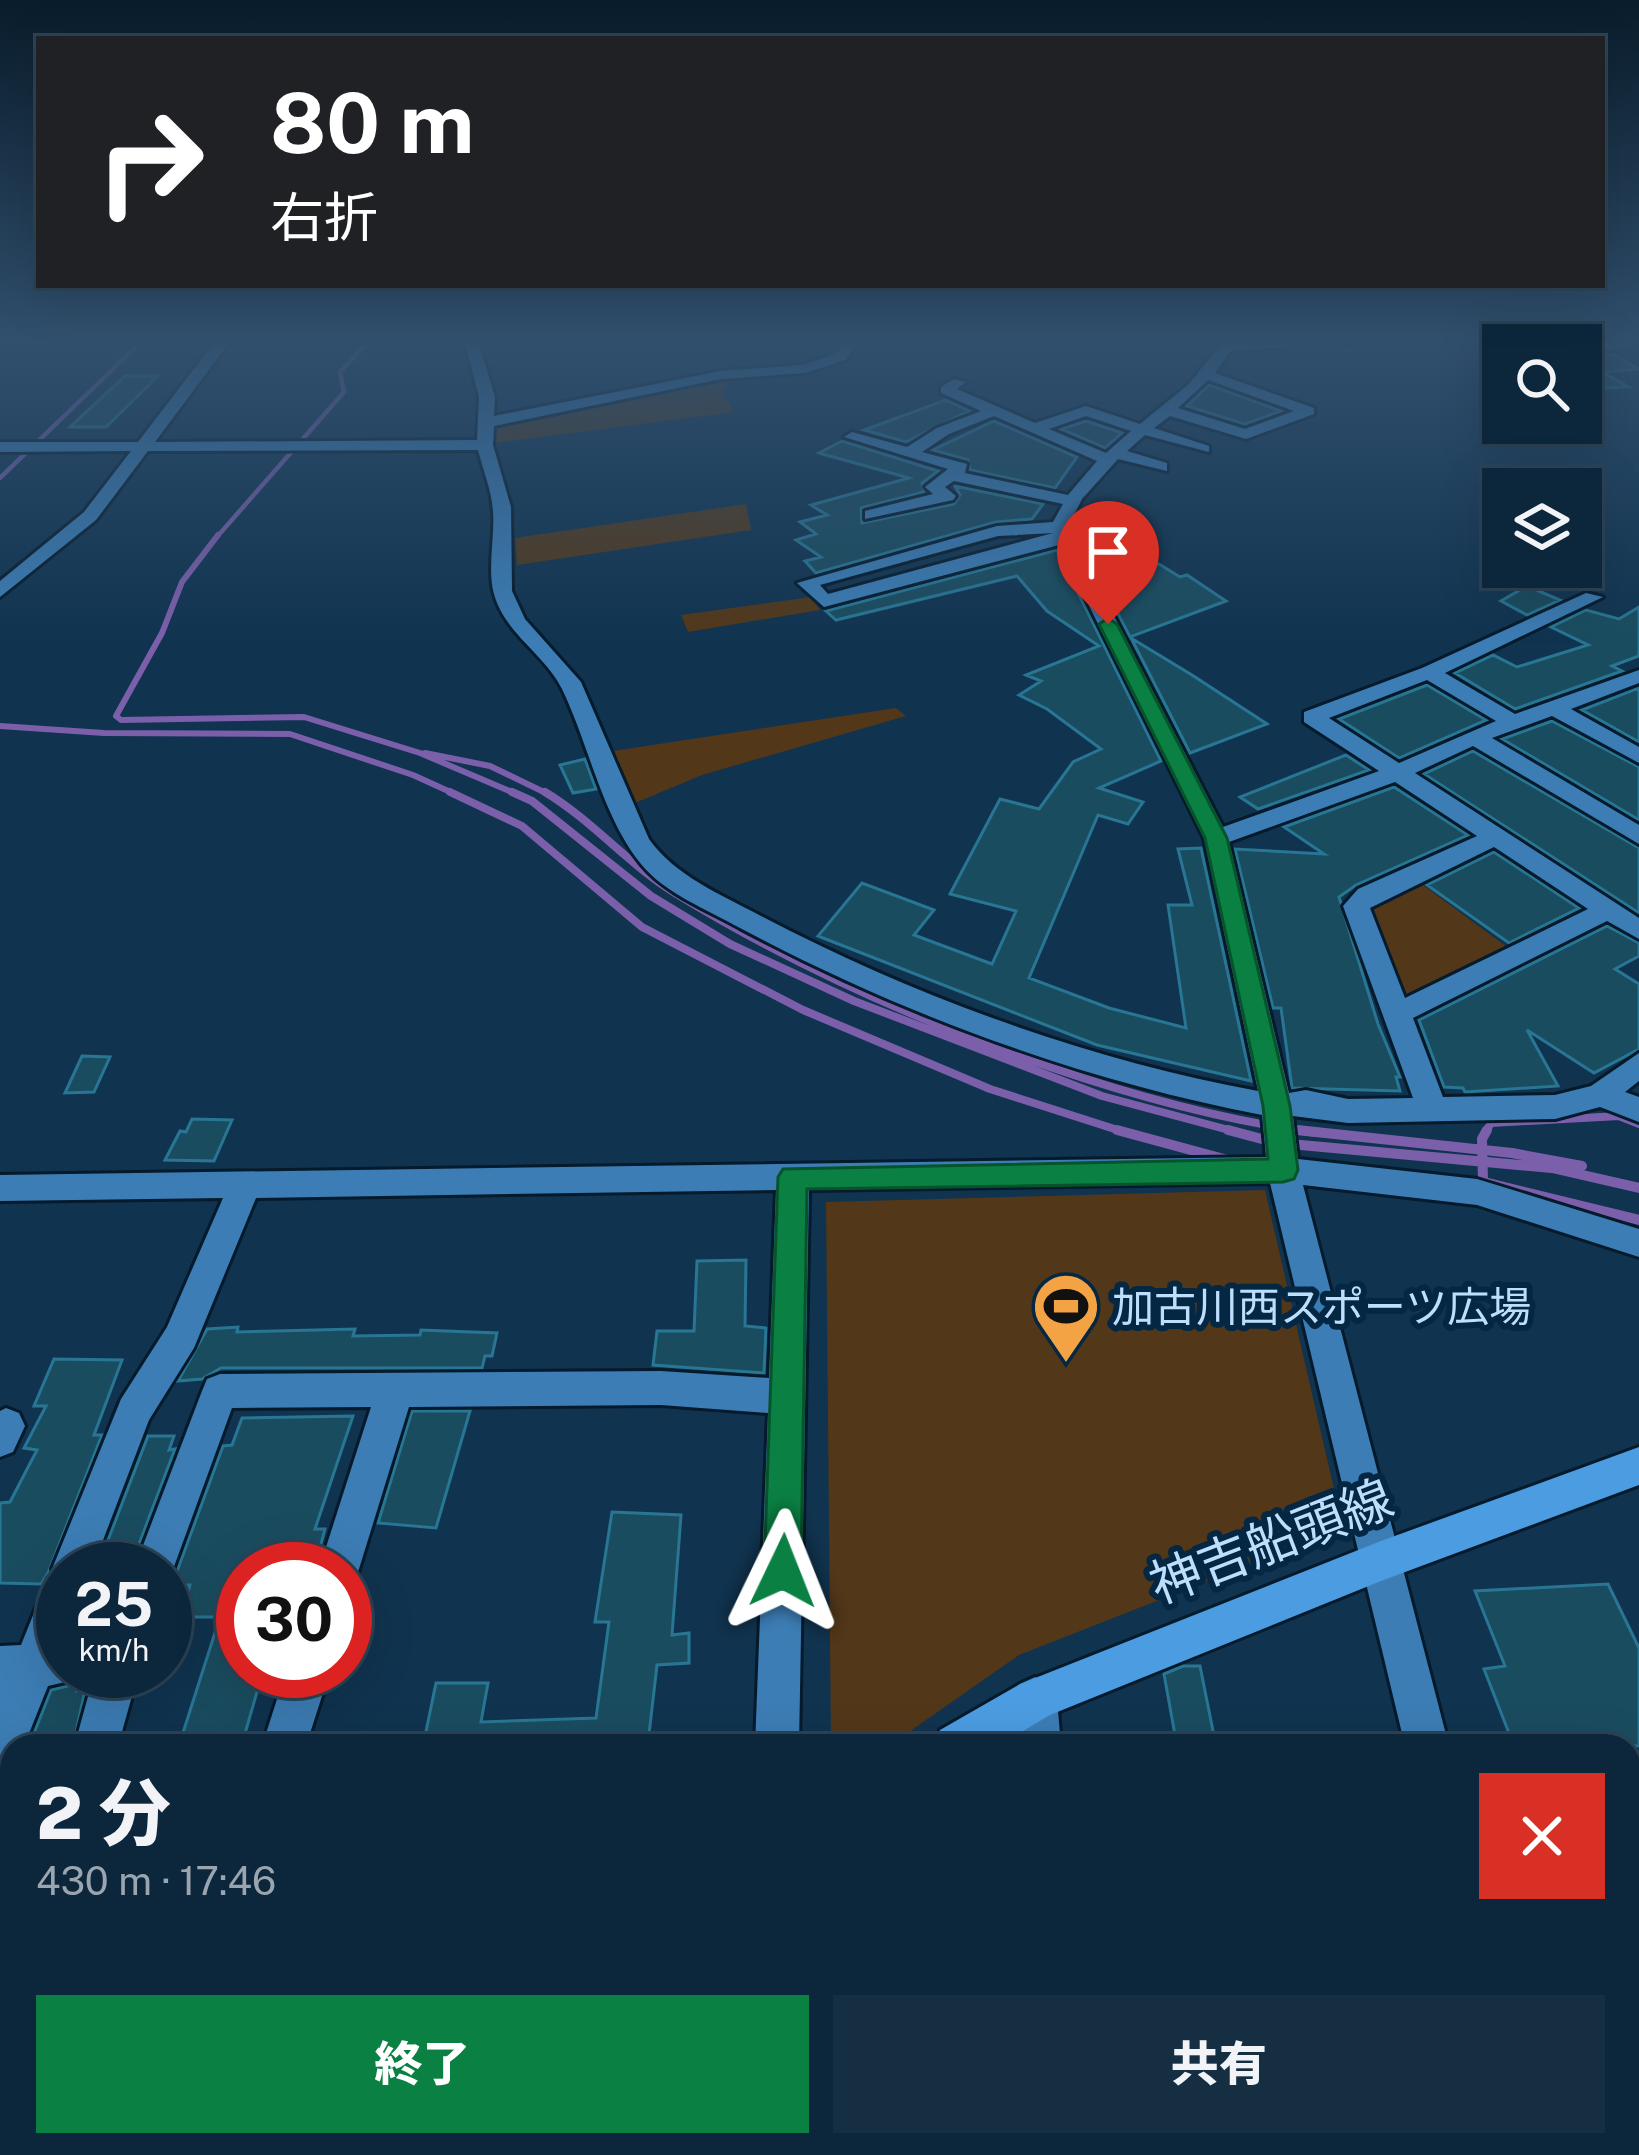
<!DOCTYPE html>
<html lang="ja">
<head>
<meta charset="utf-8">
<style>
	:root { --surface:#0c263b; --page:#152e42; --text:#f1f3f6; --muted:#9aa5af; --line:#2c4355; --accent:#0b8043 }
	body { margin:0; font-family:"Public Sans","Noto Sans JP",sans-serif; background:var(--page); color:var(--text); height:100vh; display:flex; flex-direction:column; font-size:45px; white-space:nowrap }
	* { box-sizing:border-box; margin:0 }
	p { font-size:39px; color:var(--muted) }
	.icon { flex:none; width:66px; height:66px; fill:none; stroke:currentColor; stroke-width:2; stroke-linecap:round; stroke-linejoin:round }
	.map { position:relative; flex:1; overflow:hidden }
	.drawer { position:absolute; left:0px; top:1734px; width:1641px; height:423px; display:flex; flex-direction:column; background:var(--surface); border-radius:36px 36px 0 0; box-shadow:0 12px 48px #0002,0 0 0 3px var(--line) }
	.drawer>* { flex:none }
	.guide { position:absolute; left:36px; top:36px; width:1569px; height:252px; border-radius:0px; box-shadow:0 12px 48px #0002,0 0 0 3px var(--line); background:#202124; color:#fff; overflow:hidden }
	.buttons { position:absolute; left:1482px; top:324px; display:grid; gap:24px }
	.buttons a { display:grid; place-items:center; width:120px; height:120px; border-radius:0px; background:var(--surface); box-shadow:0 12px 48px #0002,0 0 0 3px var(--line); font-size:60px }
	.speed { position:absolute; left:36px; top:1542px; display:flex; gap:24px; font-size:60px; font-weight:700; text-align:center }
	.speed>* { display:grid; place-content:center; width:156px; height:156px; border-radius:50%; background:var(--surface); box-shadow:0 12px 48px #0002,0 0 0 3px var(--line); line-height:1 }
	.speed small { font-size:30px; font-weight:400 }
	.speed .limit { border:18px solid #d22; background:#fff; color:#111 }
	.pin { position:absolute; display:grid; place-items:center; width:102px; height:102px; color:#fff; margin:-123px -51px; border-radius:50% 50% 50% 0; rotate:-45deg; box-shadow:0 0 12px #0007 }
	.pin .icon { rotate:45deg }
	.me { position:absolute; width:132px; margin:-66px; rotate:2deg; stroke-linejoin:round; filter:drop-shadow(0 0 9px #0008) }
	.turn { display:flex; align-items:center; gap:42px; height:252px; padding:0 36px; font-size:54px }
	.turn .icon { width:156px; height:156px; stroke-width:2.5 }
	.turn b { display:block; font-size:84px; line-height:102px }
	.round { display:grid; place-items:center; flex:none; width:126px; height:126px; border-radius:0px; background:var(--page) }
	.summary { display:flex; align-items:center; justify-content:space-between; height:204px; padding:0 36px }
	h1 { font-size:72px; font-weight:800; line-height:90px }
	.action { display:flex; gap:24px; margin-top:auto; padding:24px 36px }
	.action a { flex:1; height:138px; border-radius:0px; background:var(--accent); color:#fff; font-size:48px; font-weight:800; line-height:138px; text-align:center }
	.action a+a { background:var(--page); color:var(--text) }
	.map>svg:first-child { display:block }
</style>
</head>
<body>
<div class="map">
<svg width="1639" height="2155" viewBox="0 0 1639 2155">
	<rect width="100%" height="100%" fill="#10334f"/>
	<path fill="#523719" d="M730,376L723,392L734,412L495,443L492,428L501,423Z
		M746,504L751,530L517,565L515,538Z
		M811,597L820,610L688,632L681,615Z
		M896,708L906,716L702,775L635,803L613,751Z
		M1419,882L1507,947L1409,995L1396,993L1367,910L1370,905Z
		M1265,1190L1343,1528L1019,1655L889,1746H831L826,1202Z"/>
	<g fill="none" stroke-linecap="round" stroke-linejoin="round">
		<path stroke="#7c5fab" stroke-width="4.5" d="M0,478L143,340
			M216,538L344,392L340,372L370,340"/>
		<path stroke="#7c5fab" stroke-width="6" d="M218,535L182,582L162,633L116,716L121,720L304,717L420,753L519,795
			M0,726L104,733L290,734L413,775L457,795
			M425,753L490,766L550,795"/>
		<path stroke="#7c5fab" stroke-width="8" d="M450,792L522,826L642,927L803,1010L990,1089L1127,1133
			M512,792L532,801L651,896L730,944L854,1001L1102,1096L1240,1133
			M545,792C593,821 628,864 675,893C855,1003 1108,1104 1316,1133
			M1485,1133L1491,1123L1619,1116L1639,1124"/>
		<path stroke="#7c5fab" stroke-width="10" d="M1117,1130L1224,1159
			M1228,1130L1273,1142
			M1297,1130L1512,1153L1582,1166
			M1290,1144L1552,1168L1639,1188
			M1480,1181L1639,1220
			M1483,1181L1482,1139L1487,1130"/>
	</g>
	<path fill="#1a4c5f" stroke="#287694" stroke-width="3" d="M1581,350L1612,354L1639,369L1602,372L1629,387L1581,389Z
		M125,376H158L106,427H70Z
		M1209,385L1281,411L1245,424L1187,406Z
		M946,400L969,411L906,442L864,430Z
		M994,421L1077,457L1055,488L970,470L968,460L933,450Z
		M1086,421L1122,433L1105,448L1061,429Z
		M842,441L938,471L922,483L924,492L861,508L862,523L954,504L960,495L955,486L1043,504L1032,519L996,522L816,573L805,561L821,557L796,540L816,534L800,522L827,515L811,505L909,478L819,453Z
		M1057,550L1161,761L1099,788L1143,802L1128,824L1098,815L1029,978L1109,1008L1186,1028L1168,905H1192L1178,849L1201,848L1251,1081L1097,1045L818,936L862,883L934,910L914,935L992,964L1016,911L950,894L1000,799L1039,809L1073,762L1101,749L1047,709L1019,695L1041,681L1026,675L1099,646L1047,611L1017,576L836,620L826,611Z
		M1159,564L1180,577L1187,575L1226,601L1130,637L1101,581Z
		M1527,586L1560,600L1527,615L1501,601Z
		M1639,607V656L1612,666L1622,671L1515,709L1455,673L1493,655L1517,667L1588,645L1551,627L1586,610L1619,619Z
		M1131,638L1192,675L1267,724L1190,753Z
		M1427,685L1486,720L1399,758L1339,719Z
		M1639,688V742L1582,710Z
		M1552,721L1639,767V820L1502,739Z
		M1473,751L1639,848V913L1424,774Z
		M1346,755L1369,770L1258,809L1240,797Z
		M585,759L596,789L573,793L560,765Z
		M1394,787L1468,835L1356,885L1339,897L1378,1024L1400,1077H1396L1400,1091L1292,1088L1281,1008H1273L1235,849L1324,854L1284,827Z
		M1494,852L1579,908L1509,943L1427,885Z
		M1607,926L1639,943V956L1615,969L1639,984V1049L1594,1073L1527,1030L1558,1086L1465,1092L1463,1088L1444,1087L1419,1020Z
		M82,1056L110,1057L94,1092L65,1093Z
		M192,1119L232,1120L214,1161L165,1160L180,1131L186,1132Z
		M746,1260L745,1326L766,1328L764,1373L653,1365L657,1331H694L697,1261Z
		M238,1327L237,1332L355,1329L353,1336L420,1335L421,1330L497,1333L492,1356H485L482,1368H221L202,1379L178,1381L207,1329Z
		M54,1359L122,1360L94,1435H102L48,1573L41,1584L0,1583V1503L10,1502L37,1450L24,1448L46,1406H34Z
		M412,1411H470L436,1528L378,1523Z
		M353,1416L315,1529H325L318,1555H308L304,1569H243V1671H263L244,1737L181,1739L220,1617H181L190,1585H172L223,1446L232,1445L242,1418Z
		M148,1436H174L169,1450L175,1449L139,1544L127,1565L98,1566Z
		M612,1512L681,1515L672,1635L689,1633V1663L657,1665L648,1743L423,1746L436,1683H488L481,1722L596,1718L609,1622H595Z
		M1608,1584L1639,1648V1746H1514L1484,1669L1505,1666L1475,1591Z
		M1183,1666H1200L1214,1736L1175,1735L1164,1674Z
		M80,1683L77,1691L85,1690L73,1746H29L51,1690Z"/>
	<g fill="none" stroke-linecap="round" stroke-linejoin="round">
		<defs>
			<path id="minor" d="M216,340H231L155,442L477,440L479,397L464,340H478L495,397L494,416L721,371L803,365L835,354L848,340H863L845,360L805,373L721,379L494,426L493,445L511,507L512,591L525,619L581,682L649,839C675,876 722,895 761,916C916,997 1086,1059 1258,1091L1204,838L1059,545L824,607L797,583L997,526L1053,522L1063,504L954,481L945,487L956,496L953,500L865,519V511L933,494L925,487L948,469L844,437L852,432L907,447L937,428L981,411L941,393V387L954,379L966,382L957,389L1035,423L1086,406L1140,424L1189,384L1224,340H1427L1231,350L1215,373L1314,408V414L1246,439L1170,416L1154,428L1209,446V452L1145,435L1127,451L1167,463V471L1118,459L1082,499L1068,527L1223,827L1379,771L1304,722V712L1422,668L1586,593L1603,597L1445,673L1515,714L1639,670V683L1571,709L1639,747V763L1552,716L1492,738L1639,825V844L1473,746L1415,773L1639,918V939L1607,921L1413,1018L1443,1097L1555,1095L1591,1086L1639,1053V1081L1625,1092L1639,1097V1122L1600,1107L1555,1119L1348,1123L1293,1116L1298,1159L1477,1179L1639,1229V1257L1477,1205L1303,1185L1449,1746H1405L1270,1183L809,1190L799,1746H755L768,1413L661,1405L409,1407L359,1569L353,1583L345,1587V1569H319L371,1407L232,1408L168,1583L165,1585V1569H134L202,1391L207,1379L220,1374L661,1371L769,1378L776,1190L256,1198L194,1348L149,1420L92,1569H63V1671H82L78,1679L48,1686L24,1746H12V1768L0,1773V1646L21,1645L48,1578L54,1576L52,1569L121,1399L167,1327L223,1198L0,1201V1175L1266,1157L1262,1115C1081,1080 903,1015 740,928C708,910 664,893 641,864C602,816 589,745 562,689C545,654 505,634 494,594C487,569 495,537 493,512C492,491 483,470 478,450L148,451L96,520L0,597V581L84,512L131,451L0,452V442H138ZM1208,380L1294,411L1245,429L1178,408ZM994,416L1097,461L1068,495L965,473L967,464L922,452L949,434ZM1086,416L1131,431L1106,453L1049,429ZM1053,533L828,594L820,585L998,536ZM1427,680L1496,721L1399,763L1329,718ZM1395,782L1477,836L1358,889L1343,906L1413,1098L1348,1099L1306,1090L1289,1093L1229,842ZM1494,847L1588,909L1405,998L1370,908Z
				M1552,340H1639V345L1610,350Z
				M6,1408L19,1413L25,1426L13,1452L0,1457V1411Z
				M95,1671H139L120,1739L123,1746H78L76,1740Z
				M286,1671H330L306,1746H262Z
				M1035,1677L1050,1684L1057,1699L1061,1746H1017L1013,1699L1020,1684Z
				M12,2115V2145H38L35,2155H0V2120Z
				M294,2145H348L346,2155H292Z
				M1017,2145H1071L1067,2155H1013Z
				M1500,2145H1554L1557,2155H1503Z"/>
			<path id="major" d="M1639,1447V1485L1381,1581L1050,1715L998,1746H934L940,1730L1020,1684L1381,1541Z
				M538,2145H595L591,2155H534Z"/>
		</defs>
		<use href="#minor" stroke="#051a2b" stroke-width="6"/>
		<use href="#major" stroke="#051a2b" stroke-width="6"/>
		<use href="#minor" fill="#3c7db5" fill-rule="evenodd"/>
		<use href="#major" fill="#4c9ce1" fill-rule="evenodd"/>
	</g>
	<linearGradient id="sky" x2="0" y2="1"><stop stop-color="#091c2b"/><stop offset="0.53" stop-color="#31506e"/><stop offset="1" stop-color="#31506e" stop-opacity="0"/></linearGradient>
	<rect width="1639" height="642" fill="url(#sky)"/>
	<path fill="#0b8043" stroke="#07532c" stroke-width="3" d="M1108,618L1117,624L1227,838L1290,1106L1298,1170L1294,1179L1283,1182L807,1189L801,1571L796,1585L783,1590L770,1585L764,1571L778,1177L783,1169L1268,1159L1263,1106L1205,838L1099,624Z"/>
	<defs>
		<symbol id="stadium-pin" viewBox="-11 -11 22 30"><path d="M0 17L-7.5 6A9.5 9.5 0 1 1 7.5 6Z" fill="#f4a344" stroke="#042844"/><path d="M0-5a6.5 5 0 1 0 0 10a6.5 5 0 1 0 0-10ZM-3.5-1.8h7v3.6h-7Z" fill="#111"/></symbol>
	</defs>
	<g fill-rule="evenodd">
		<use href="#stadium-pin" x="1028" y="1268" width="76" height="104"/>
	</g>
	<g text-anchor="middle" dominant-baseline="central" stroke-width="12" stroke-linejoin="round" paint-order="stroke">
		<g font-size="42" fill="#bedefd" stroke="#042844" text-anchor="start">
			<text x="1112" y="1306">加古川西スポーツ広場</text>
		</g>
		<g font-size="51" fill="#bedefd" stroke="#042844">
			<text transform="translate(1271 1541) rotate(-21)">神吉船頭線</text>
		</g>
	</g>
</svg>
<div class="buttons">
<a><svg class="icon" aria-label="search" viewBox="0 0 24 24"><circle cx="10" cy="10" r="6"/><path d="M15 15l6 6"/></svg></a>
<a><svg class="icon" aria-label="layers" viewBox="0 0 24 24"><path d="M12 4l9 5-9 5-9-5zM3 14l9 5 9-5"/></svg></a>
</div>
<div class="speed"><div>25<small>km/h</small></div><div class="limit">30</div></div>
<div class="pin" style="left:1108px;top:624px;background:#d93025"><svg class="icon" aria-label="arrive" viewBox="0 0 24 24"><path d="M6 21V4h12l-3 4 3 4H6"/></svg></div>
<svg class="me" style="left:783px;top:1571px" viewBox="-20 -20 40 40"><path d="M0-17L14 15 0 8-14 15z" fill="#0b8043" stroke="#fff" stroke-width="4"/></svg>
<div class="guide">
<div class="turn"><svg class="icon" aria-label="right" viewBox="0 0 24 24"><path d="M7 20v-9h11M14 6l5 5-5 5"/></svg><div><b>80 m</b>右折</div></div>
</div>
<section class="drawer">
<div class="summary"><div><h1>2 分</h1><p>430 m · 17:46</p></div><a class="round" style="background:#d93025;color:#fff"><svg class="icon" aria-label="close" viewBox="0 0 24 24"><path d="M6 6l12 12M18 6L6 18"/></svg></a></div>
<div class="action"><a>終了</a><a>共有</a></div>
</section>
</div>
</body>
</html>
